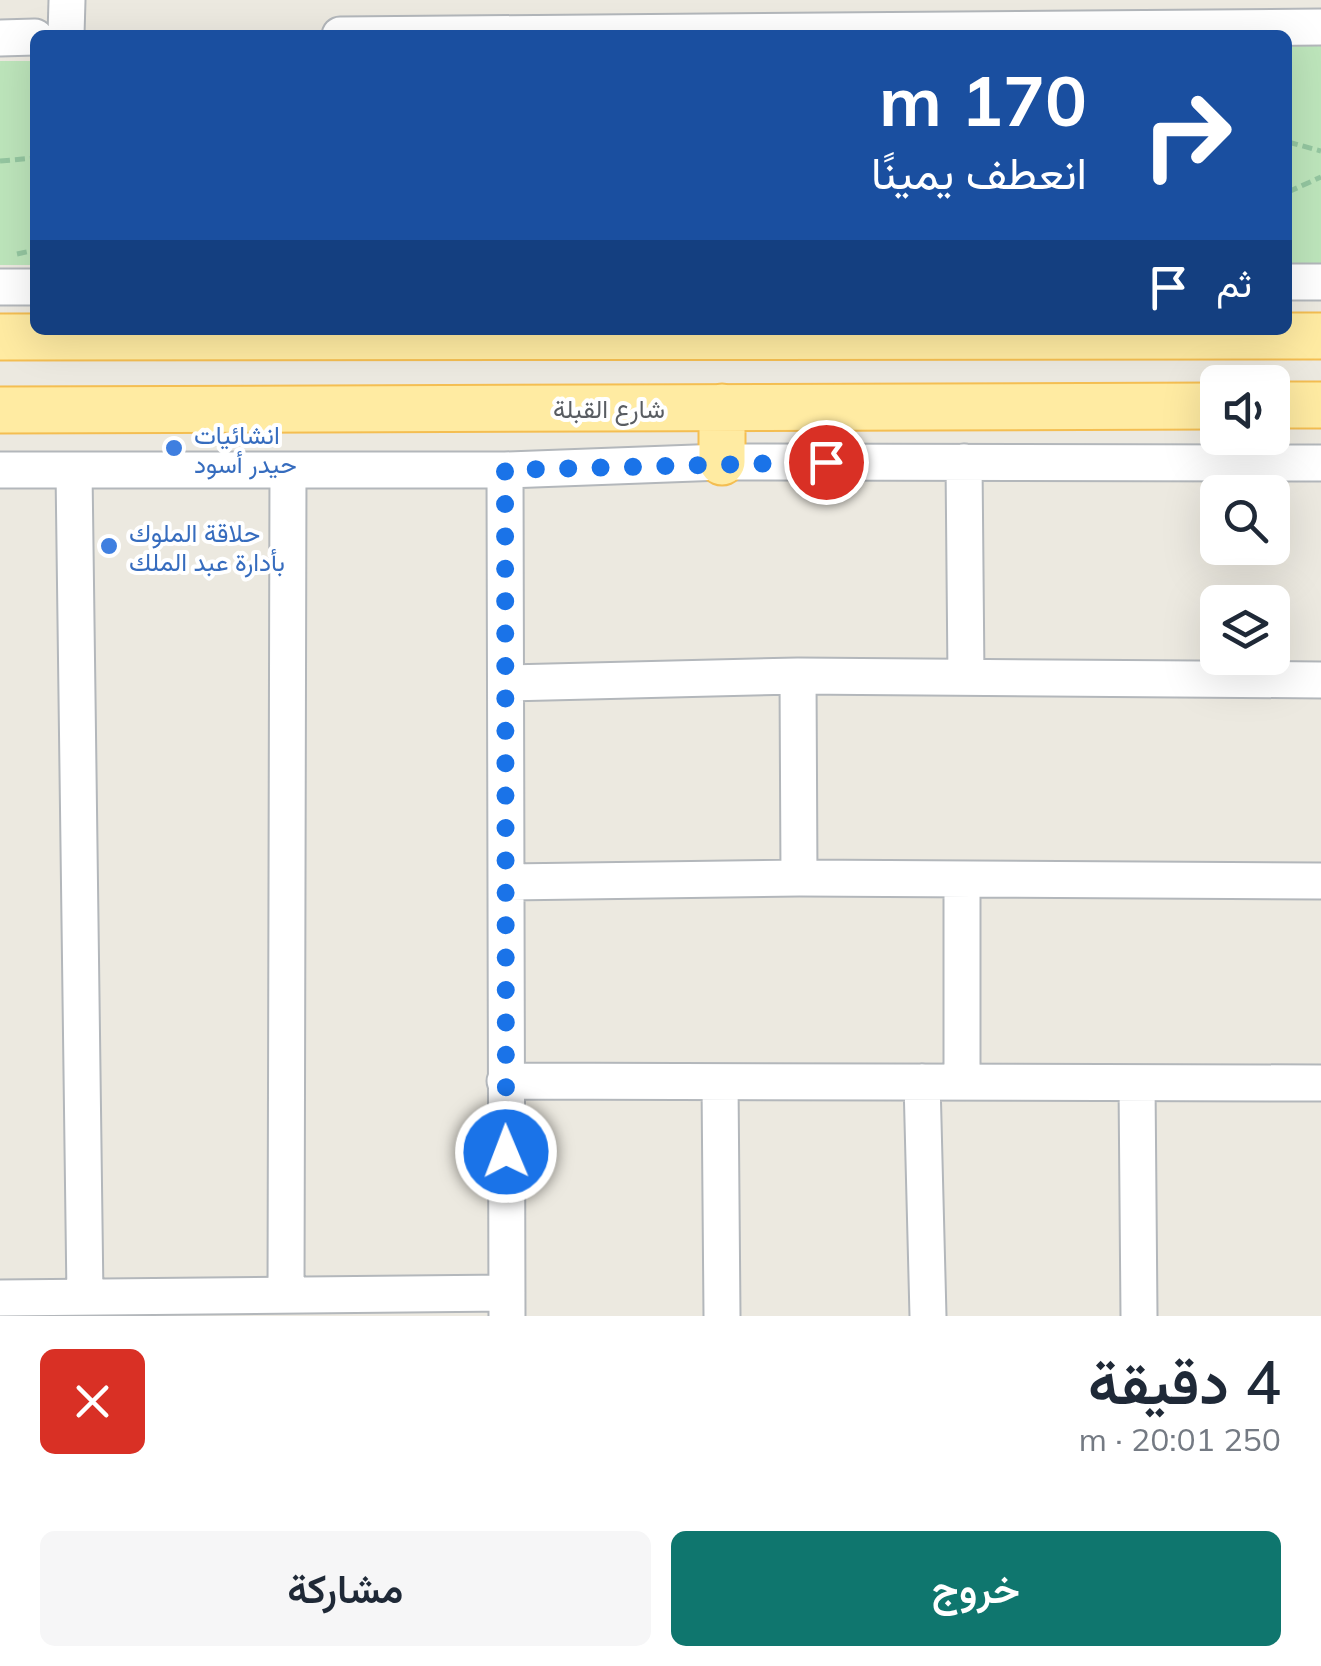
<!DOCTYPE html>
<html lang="ar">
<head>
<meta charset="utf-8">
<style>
	:root { --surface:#fff; --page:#f6f6f7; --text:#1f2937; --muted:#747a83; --accent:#0f766e }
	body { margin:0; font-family:Mulish,Vazirmatn,sans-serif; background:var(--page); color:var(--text); direction:rtl; height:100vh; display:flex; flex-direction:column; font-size:38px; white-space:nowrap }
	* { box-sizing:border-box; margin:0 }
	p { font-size:32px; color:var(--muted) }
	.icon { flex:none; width:55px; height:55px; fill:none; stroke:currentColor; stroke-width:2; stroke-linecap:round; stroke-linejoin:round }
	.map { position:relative; height:1316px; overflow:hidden; direction:ltr }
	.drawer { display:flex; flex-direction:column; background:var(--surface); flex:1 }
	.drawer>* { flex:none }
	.guide { position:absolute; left:30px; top:30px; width:1262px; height:305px; border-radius:15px; box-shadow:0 10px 40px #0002; direction:rtl; background:#1a4fa0; color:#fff; overflow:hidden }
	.tools { position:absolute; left:1200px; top:365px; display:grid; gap:20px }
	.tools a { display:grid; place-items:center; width:90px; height:90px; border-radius:15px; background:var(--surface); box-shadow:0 10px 40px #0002; font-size:50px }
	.pin { position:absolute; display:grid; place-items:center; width:85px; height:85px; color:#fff; margin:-42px; border:5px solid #fff; border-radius:50%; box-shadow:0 2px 10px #0007 }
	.me { position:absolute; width:110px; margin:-55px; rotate:359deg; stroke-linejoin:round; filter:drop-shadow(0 0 8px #0008) }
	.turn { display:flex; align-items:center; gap:35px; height:210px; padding:0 40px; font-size:45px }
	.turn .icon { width:130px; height:130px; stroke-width:2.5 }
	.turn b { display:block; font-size:70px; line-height:85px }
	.then { display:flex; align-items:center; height:95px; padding:0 40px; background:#0003; gap:20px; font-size:38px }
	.round { display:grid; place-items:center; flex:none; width:105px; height:105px; border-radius:15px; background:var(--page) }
	.overview { display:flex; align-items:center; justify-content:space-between; height:170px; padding:0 40px }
	h1 { font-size:60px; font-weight:600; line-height:75px }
	.action { display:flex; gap:20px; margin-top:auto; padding:20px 40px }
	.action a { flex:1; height:115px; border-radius:15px; background:var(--accent); color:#fff; font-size:40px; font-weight:600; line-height:115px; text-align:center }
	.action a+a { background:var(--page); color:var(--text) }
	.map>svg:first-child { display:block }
</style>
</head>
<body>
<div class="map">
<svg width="1321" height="1316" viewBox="0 0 1321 1316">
	<rect width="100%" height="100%" fill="#ece9e0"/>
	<path fill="#bde5bb" d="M1288,46H1321V264H1288Z
		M0,61H35V265H0Z"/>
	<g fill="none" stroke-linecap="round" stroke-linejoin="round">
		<defs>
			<path id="minor" d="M66,35L67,0
				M340,35L1321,27
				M0,38L35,37
				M1288,282H1321
				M0,287H35
				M964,462L966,677
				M0,470H505L722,462L1321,463
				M505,470L507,1316
				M74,471L85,1297
				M798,676L799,878
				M506,683L798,676L1321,680
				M962,880V1082
				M506,882L799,878L1321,881
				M505,1081L1321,1083
				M720,1082L722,1316
				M922,1082L928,1316
				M1137,1083L1139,1316
				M286,1295L288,470
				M0,1298L507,1293"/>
			<path id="major" d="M0,337L1321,336
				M1272,405H1321
				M0,410L1218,406
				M722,462V407"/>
		</defs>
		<use href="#minor" stroke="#b3b7bb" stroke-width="39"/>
		<use href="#major" stroke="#f4be52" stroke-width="49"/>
		<path stroke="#94c6a0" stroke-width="5" stroke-dasharray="10 5" stroke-linecap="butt" d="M1288,142L1321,151
			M0,161L35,158
			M1288,192L1321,177
			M17,254L35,250"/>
		<use href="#minor" stroke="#fff" stroke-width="35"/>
		<use href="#major" stroke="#ffeba2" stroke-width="45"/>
	</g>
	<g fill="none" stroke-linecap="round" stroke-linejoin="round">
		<path stroke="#1a73e8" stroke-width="18" stroke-dasharray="0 32.4" d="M506,1152L505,470L826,462"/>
	</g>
	<g fill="#3f7fe0" stroke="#fff" stroke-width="4">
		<circle cx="174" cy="448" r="10"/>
		<circle cx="109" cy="546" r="10"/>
	</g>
	<g text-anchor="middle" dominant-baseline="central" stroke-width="8" stroke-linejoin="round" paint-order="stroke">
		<g font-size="25" fill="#595d62" stroke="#fff">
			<text x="609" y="408">شارع القبلة</text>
		</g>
		<g font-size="25" fill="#366cbe" stroke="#fff" text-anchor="start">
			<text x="194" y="434">انشائيات<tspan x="194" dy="29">حيدر أسود</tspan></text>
			<text x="129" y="532">حلاقة الملوك<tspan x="129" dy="29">بأدارة عبد الملك</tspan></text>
		</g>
	</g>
</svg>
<div class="tools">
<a><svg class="icon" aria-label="sound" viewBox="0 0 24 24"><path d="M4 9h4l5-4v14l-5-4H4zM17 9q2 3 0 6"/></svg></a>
<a><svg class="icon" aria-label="search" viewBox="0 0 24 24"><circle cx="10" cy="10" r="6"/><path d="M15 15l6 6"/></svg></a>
<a><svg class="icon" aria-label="layers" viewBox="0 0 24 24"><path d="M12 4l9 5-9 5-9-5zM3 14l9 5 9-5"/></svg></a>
</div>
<div class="pin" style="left:826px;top:462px;background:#d93025"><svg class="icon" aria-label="arrive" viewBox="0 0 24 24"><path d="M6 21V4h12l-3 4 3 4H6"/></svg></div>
<svg class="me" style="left:506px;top:1152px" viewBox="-20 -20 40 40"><circle r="17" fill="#1a73e8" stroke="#fff" stroke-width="3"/><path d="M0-11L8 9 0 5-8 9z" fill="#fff"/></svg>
<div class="guide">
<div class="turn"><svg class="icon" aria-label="right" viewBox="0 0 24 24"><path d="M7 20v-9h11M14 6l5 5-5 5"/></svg><div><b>170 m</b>انعطف يمينًا</div></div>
<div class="then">ثم<svg class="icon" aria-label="arrive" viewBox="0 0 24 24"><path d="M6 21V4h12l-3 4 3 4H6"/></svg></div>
</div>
</div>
<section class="drawer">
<div class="overview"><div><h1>4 دقيقة</h1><p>250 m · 20:01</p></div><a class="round" style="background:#d93025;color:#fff"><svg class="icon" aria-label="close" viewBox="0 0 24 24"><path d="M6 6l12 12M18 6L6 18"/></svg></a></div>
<div class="action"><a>خروج</a><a>مشاركة</a></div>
</section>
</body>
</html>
